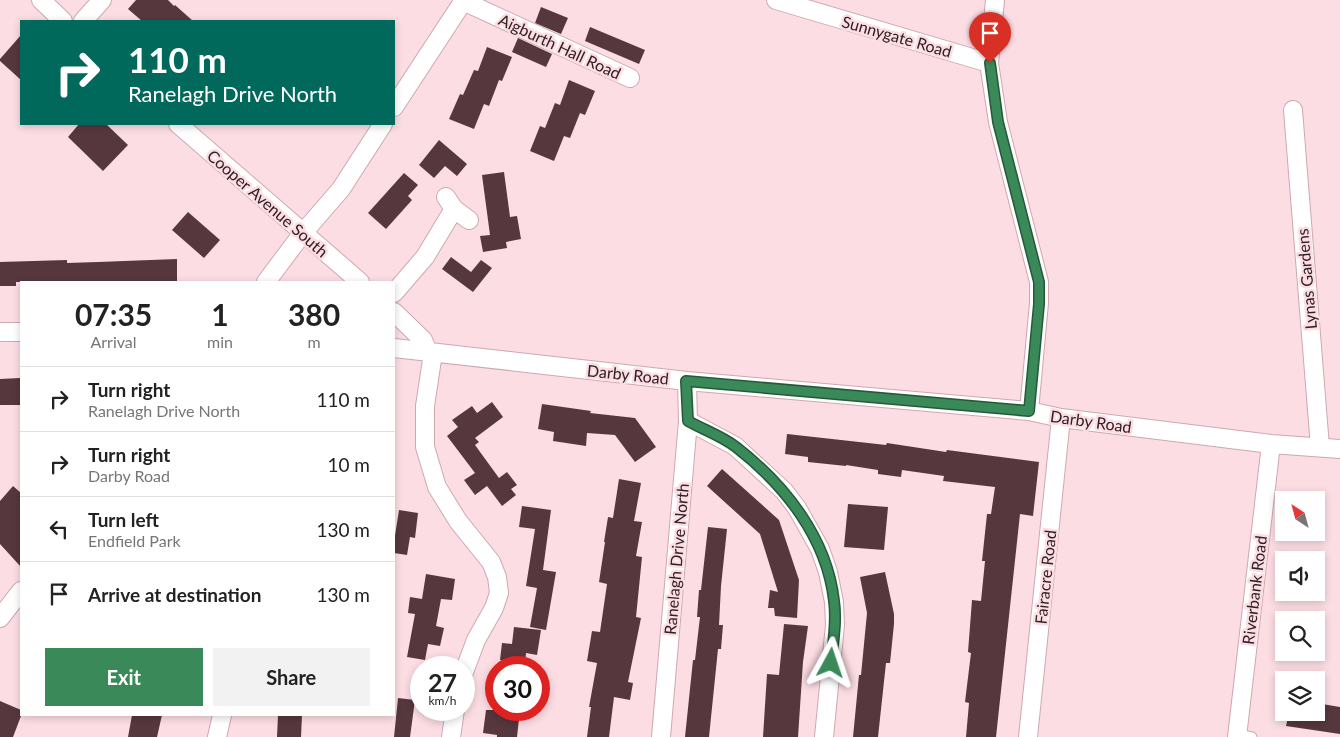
<!DOCTYPE html>
<html lang="en">
<head>
<meta charset="utf-8">
<style>
	:root { --surface:#fff; --page:#f2f2f2; --text:#222; --muted:#767676; --line:#e0e0e0; --accent:#3a8959 }
	body { margin:0; font-family:Lato,sans-serif; background:var(--page); color:var(--text); height:100vh; display:flex; flex-direction:column; font-size:19px; white-space:nowrap }
	* { box-sizing:border-box; margin:0 }
	p { font-size:16px; color:var(--muted) }
	.icon { flex:none; width:28px; height:28px; fill:none; stroke:currentColor; stroke-width:2; stroke-linecap:round; stroke-linejoin:round }
	.map { position:relative; flex:1; overflow:hidden }
	.sheet { position:absolute; left:20px; top:281px; width:375px; height:435px; display:flex; flex-direction:column; background:var(--surface); border-radius:0px; box-shadow:0 2px 8px #0003 }
	.sheet>* { flex:none }
	.banner { position:absolute; left:20px; top:20px; width:375px; height:105px; border-radius:0px; box-shadow:0 2px 8px #0003; background:#00695c; color:#fff; overflow:hidden }
	.needle { width:32px; rotate:324deg }
	.tools { position:absolute; left:1275px; top:491px; display:grid; gap:10px }
	.tools a { display:grid; place-items:center; width:50px; height:50px; border-radius:0px; background:var(--surface); box-shadow:0 2px 8px #0003; font-size:25px }
	.speed { position:absolute; left:410px; top:656px; display:flex; gap:10px; font-size:25px; font-weight:700; text-align:center }
	.speed>* { display:grid; place-content:center; width:65px; height:65px; border-radius:50%; background:var(--surface); box-shadow:0 2px 8px #0003; line-height:1 }
	.speed small { font-size:12px; font-weight:400 }
	.speed .limit { border:8px solid #d22; background:#fff; color:#111 }
	.pin { position:absolute; display:grid; place-items:center; width:42px; height:42px; color:#fff; margin:-51px -21px; border-radius:50% 50% 50% 0; rotate:-45deg; box-shadow:0 0 5px #0007 }
	.pin .icon { rotate:45deg }
	.me { position:absolute; width:55px; margin:-28px; rotate:5deg; stroke-linejoin:round; filter:drop-shadow(0 0 4px #0008) }
	.turn { display:flex; align-items:center; gap:18px; height:105px; padding:0 25px; font-size:22px }
	.turn .icon { width:65px; height:65px; stroke-width:2.5 }
	.turn b { display:block; font-size:35px; line-height:42px }
	.eta { display:flex; justify-content:space-evenly; align-items:center; height:85px; text-align:center }
	.eta b { font-size:30px; font-weight:700; line-height:35px }
	.button { display:flex; gap:10px; margin-top:auto; padding:10px 25px }
	.button a { flex:1; height:58px; border-radius:0px; background:var(--accent); color:#fff; font-size:20px; font-weight:700; line-height:58px; text-align:center }
	.button a+a { background:var(--page); color:var(--text) }
	ul { padding:0; list-style:none }
	li { display:flex; align-items:center; gap:15px; height:65px; padding:0 25px; border-top:1px solid var(--line) }
	li div { flex:1 }
	li b { display:block; font-size:19px }
	li em { font-style:normal }
	.map>svg:first-child { display:block }
</style>
</head>
<body>
<div class="map">
<svg width="1340" height="737" viewBox="0 0 1340 737">
	<rect width="100%" height="100%" fill="#fcdde3"/>
	<path fill="#56373e" d="M136,0H168L174,6L175,5L193,21H142L128,9Z
		M541,7L568,18L561,34L535,23Z
		M590,27L645,50L639,64L585,41Z
		M21,35V80L0,61V59Z
		M518,38L552,54L546,67L512,52Z
		M487,47L512,57L502,81L499,80L489,106L484,104L474,129L449,119L460,94L463,95L474,70L478,71Z
		M569,80L595,91L585,115L580,113L570,138L564,136L554,161L530,151L540,126L545,128L555,103L560,105Z
		M79,124H106L128,145L103,171L68,137Z
		M439,140L467,164L457,176L445,166L434,178L419,165Z
		M504,172L510,217L517,216L521,239L506,242L507,248L483,252L480,236L490,235L482,175Z
		M404,173L418,185L408,196L412,200L386,229L368,213Z
		M188,212L220,240L204,258L172,230Z
		M451,257L471,272L481,260L492,268L473,292L442,269Z
		M177,259V282H16V286H0V262L67,260V263L98,262Z
		M20,378V405H0V379Z
		M492,402L503,417L475,438L479,442L475,445L499,478L507,472L517,485L511,489L516,495L502,506L487,486L475,495L464,480L475,473L447,436L458,427L452,420L472,406L477,413Z
		M542,404L591,411L590,413L635,418L656,447L635,462L615,435L587,433L586,446L553,441L554,432L538,429Z
		M787,434L886,445L887,443L946,452L947,450L1039,462L1033,516L1020,514L996,737H966L969,703L965,702L971,653L968,652L972,600L981,601L985,561H982L987,514H991L995,487L943,481L944,476L902,470L901,477L878,474V470L846,465V466L808,462V457L785,454Z
		M722,469L779,520L799,580L797,618L775,616L774,608H768L770,590L778,592L760,534L707,486Z
		M619,479L641,483L634,521L642,522L636,556L642,557L636,617L641,618L628,682L633,683L630,700L614,697L609,737H587L591,707H589L597,663L587,661L592,631L600,632L607,584L599,582L605,542H604L608,517L613,518Z
		M13,486L21,493V567L0,544V501Z
		M848,504L888,507L884,550L844,547Z
		M522,506L551,510L543,570L556,572L546,630L530,627L537,588L526,586L535,529L519,527Z
		M399,510L418,513L415,538L410,537L407,555L394,553V542Z
		M708,527L727,529L721,586L719,625H723L721,649H718L709,737H685L693,660H695L700,617H697L699,590H701Z
		M885,572L894,614V624L890,663H886L878,737H853L859,675H861L867,613L860,577Z
		M426,574L455,579L452,600L441,599L436,626L444,628L440,646L428,644L425,660L407,657L415,614L408,613L410,597L422,599Z
		M784,624L808,626L803,662L798,737H763L767,674L779,675Z
		M514,627L541,630L537,655L526,653L525,663L500,660L502,643L512,644Z
		M398,698L415,700L410,737H394Z
		M0,701L21,710V716L13,737H0Z
		M1316,703L1340,707V734L1286,726L1289,712H1316Z
		M486,710H520L517,737H497V735L483,733Z
		M132,715H162L157,737H128Z
		M278,715H302L301,737H277Z"/>
	<g fill="none" stroke-linecap="round" stroke-linejoin="round">
		<defs>
			<path id="lane" d="M1238,734L1252,737"/>
			<path id="street" d="M41,0L63,21
				M776,0L989,63
				M995,0L989,63L998,122L1039,282V303L1029,411
				M463,1L630,78
				M83,21L102,0
				M394,107L464,0
				M1293,110L1320,447
				M178,124L360,282
				M446,197L454,209L469,220
				M266,282L302,234L341,189L383,124
				M394,293L425,257L454,209
				M394,312L423,340L428,352
				M0,332H21
				M394,348L687,381L1029,411L1061,418L1271,444L1340,449
				M433,353L425,406V447L437,487L458,521L491,562L497,577L499,593L494,608L476,640L464,672
				M688,421L735,446L784,491L797,508L820,549L828,572L834,602L835,625L824,737
				M0,618L21,591
				M217,737L222,715
				M451,737L455,710
				M661,737L688,421L687,381
				M1028,737L1061,418
				M1237,737L1271,444"/>
		</defs>
		<use href="#lane" stroke="#cea8b0" stroke-width="11"/>
		<use href="#street" stroke="#cea8b0" stroke-width="20"/>
		<use href="#lane" stroke="#fff" stroke-width="9"/>
		<use href="#street" stroke="#fff" stroke-width="18"/>
	</g>
	<g fill="none" stroke-linecap="round" stroke-linejoin="round">
		<defs>
			<path id="route" d="M831,663C833,643 837,621 834,601C827,538 785,485 736,447C722,436 704,430 688,421L686,381L1029,411L1039,304V282L998,122L990,63"/>
		</defs>
		<use href="#route" stroke="#26593a" stroke-width="12"/>
		<use href="#route" stroke="#3a8959" stroke-width="9"/>
	</g>
	<g text-anchor="middle" dominant-baseline="central" stroke-width="5" stroke-linejoin="round" paint-order="stroke">
		<g font-size="16" fill="#2e2023" stroke="#fcdde3">
			<text transform="translate(897 36) rotate(16)">Sunnygate Road</text>
			<text transform="translate(560 46) rotate(25)">Aigburth Hall Road</text>
			<text transform="translate(268 203) rotate(41)">Cooper Avenue South</text>
			<text transform="translate(1306 279) rotate(-95)">Lynas Gardens</text>
			<text transform="translate(628 374) rotate(6)">Darby Road</text>
			<text transform="translate(1091 421) rotate(8)">Darby Road</text>
			<text transform="translate(676 559) rotate(-85)">Ranelagh Drive North</text>
			<text transform="translate(1045 577) rotate(-84)">Fairacre Road</text>
			<text transform="translate(1254 590) rotate(-83)">Riverbank Road</text>
		</g>
	</g>
</svg>
<div class="tools">
<a><svg class="needle" viewBox="-14 -14 28 28"><path d="M0-13l5 13h-10z" fill="#e53935"/><path d="M0 13l5-13h-10z" fill="#767676"/></svg></a>
<a><svg class="icon" aria-label="sound" viewBox="0 0 24 24"><path d="M4 9h4l5-4v14l-5-4H4zM17 9q2 3 0 6"/></svg></a>
<a><svg class="icon" aria-label="search" viewBox="0 0 24 24"><circle cx="10" cy="10" r="6"/><path d="M15 15l6 6"/></svg></a>
<a><svg class="icon" aria-label="layers" viewBox="0 0 24 24"><path d="M12 4l9 5-9 5-9-5zM3 14l9 5 9-5"/></svg></a>
</div>
<div class="speed"><div>27<small>km/h</small></div><div class="limit">30</div></div>
<div class="pin" style="left:990px;top:63px;background:#d93025"><svg class="icon" aria-label="arrive" viewBox="0 0 24 24"><path d="M6 21V4h12l-3 4 3 4H6"/></svg></div>
<svg class="me" style="left:831px;top:663px" viewBox="-20 -20 40 40"><path d="M0-17L14 15 0 8-14 15z" fill="#3a8959" stroke="#fff" stroke-width="4"/></svg>
<div class="banner">
<div class="turn"><svg class="icon" aria-label="right" viewBox="0 0 24 24"><path d="M7 20v-9h11M14 6l5 5-5 5"/></svg><div><b>110 m</b>Ranelagh Drive North</div></div>
</div>
<section class="sheet">
<div class="eta">
<div><b>07:35</b><p>Arrival</p></div>
<div><b>1</b><p>min</p></div>
<div><b>380</b><p>m</p></div>
</div>
<ul>
<li><svg class="icon" aria-label="right" viewBox="0 0 24 24"><path d="M7 20v-9h11M14 6l5 5-5 5"/></svg><div><b>Turn right</b><p>Ranelagh Drive North</p></div><em>110 m</em></li>
<li><svg class="icon" aria-label="right" viewBox="0 0 24 24"><path d="M7 20v-9h11M14 6l5 5-5 5"/></svg><div><b>Turn right</b><p>Darby Road</p></div><em>10 m</em></li>
<li><svg class="icon" aria-label="left" viewBox="0 0 24 24"><path d="M17 20v-9H6M10 6l-5 5 5 5"/></svg><div><b>Turn left</b><p>Endfield Park</p></div><em>130 m</em></li>
<li><svg class="icon" aria-label="arrive" viewBox="0 0 24 24"><path d="M6 21V4h12l-3 4 3 4H6"/></svg><div><b>Arrive at destination</b></div><em>130 m</em></li>
</ul>
<div class="button"><a>Exit</a><a>Share</a></div>
</section>
</div>
</body>
</html>
